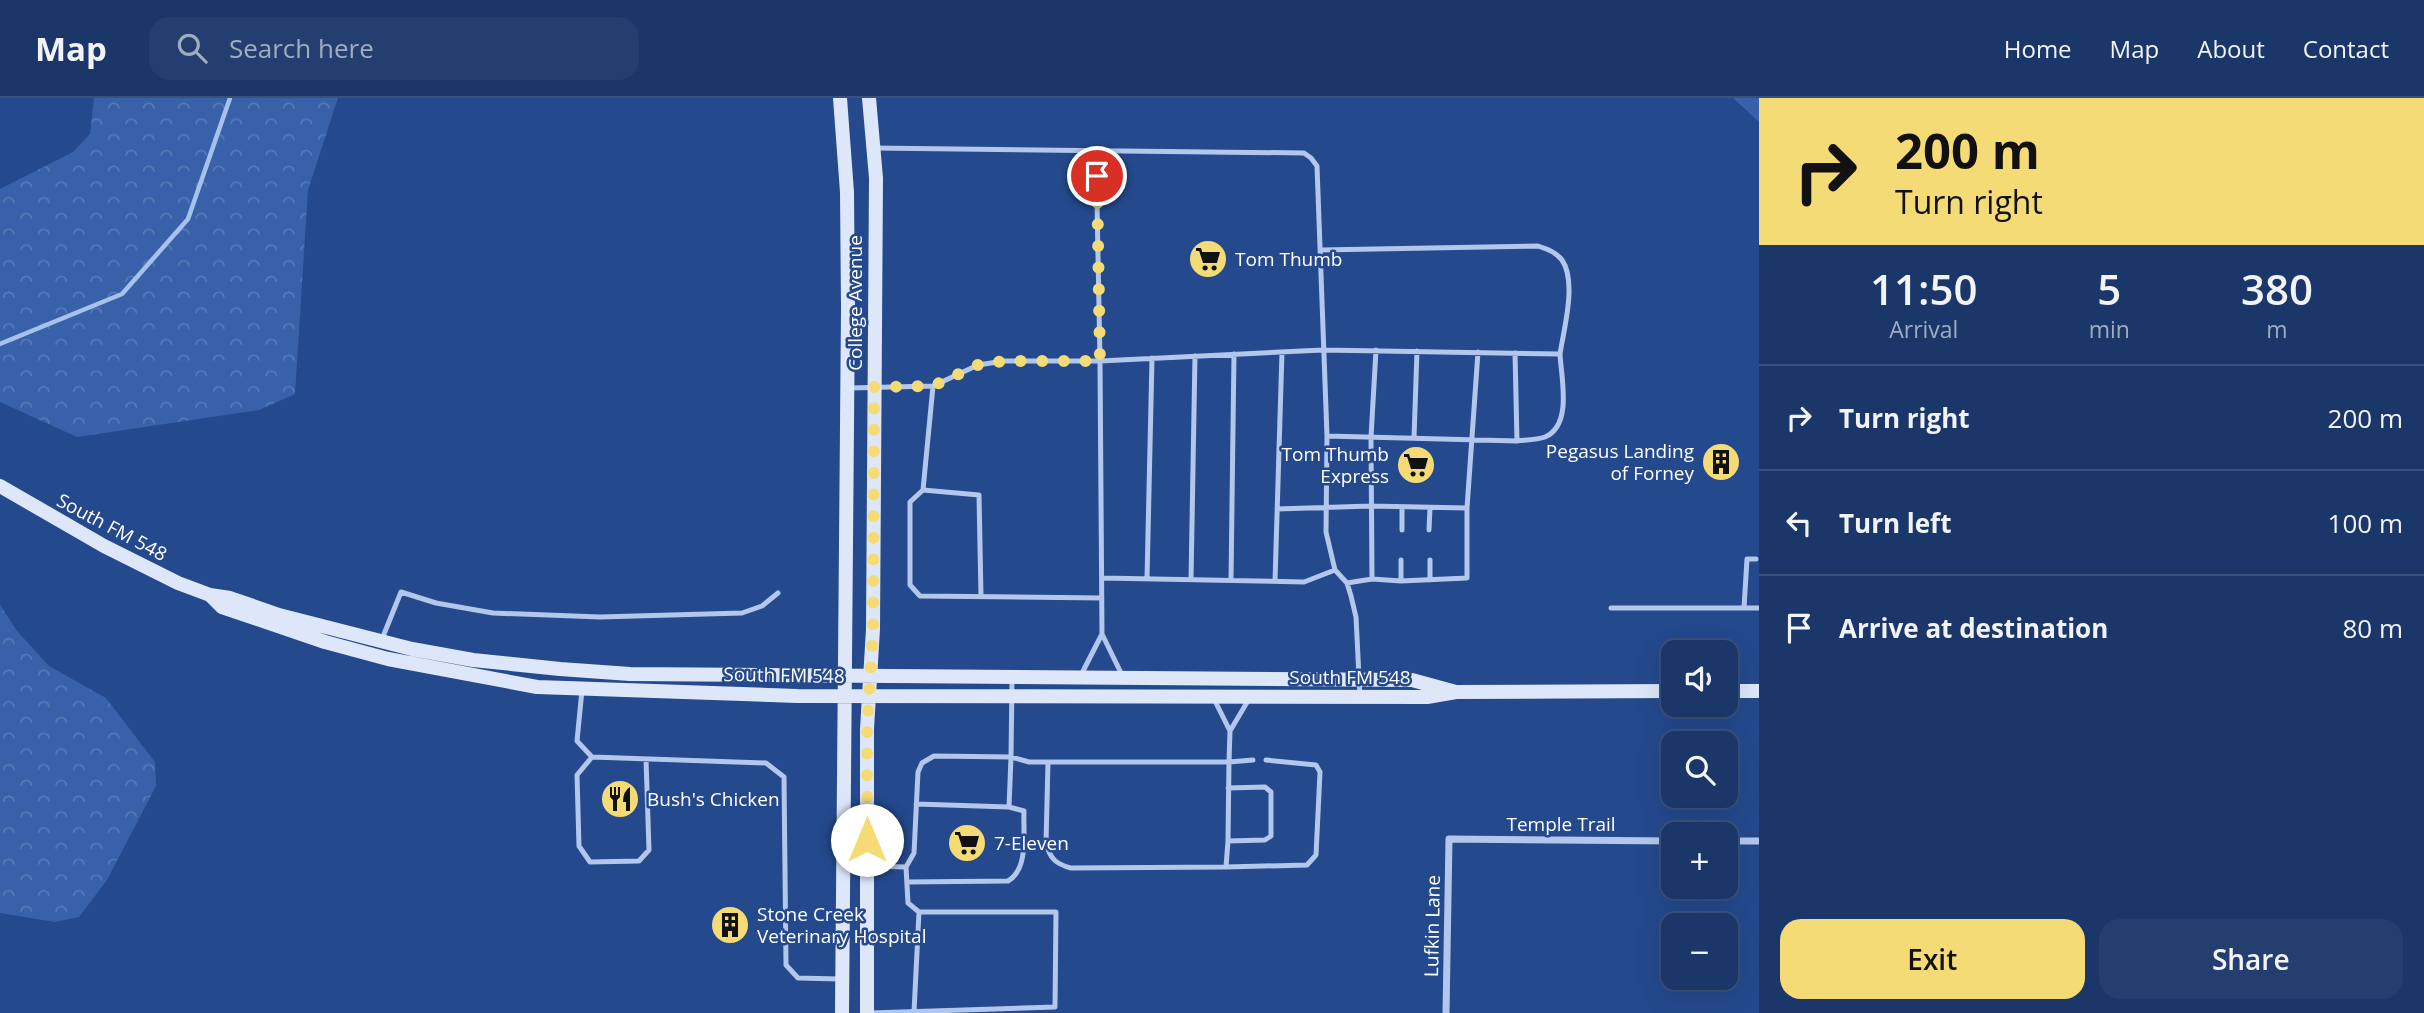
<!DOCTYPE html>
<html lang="en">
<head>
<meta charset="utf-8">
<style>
	:root { --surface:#1b3769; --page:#243f6f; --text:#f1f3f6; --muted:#a0acc0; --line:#39517d; --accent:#f5db75 }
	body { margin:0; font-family:"Open Sans",sans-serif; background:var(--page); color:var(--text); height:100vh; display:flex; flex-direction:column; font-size:26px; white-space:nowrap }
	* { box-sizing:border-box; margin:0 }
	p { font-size:23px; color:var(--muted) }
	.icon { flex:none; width:38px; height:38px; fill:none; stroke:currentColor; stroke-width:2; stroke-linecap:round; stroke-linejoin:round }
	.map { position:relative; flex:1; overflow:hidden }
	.side { display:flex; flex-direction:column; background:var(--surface); width:665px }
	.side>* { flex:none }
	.guide { background:#f5db75; color:#111; overflow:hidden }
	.tools { position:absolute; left:1661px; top:542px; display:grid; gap:14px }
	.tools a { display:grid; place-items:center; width:77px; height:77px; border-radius:14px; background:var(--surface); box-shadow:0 7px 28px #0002,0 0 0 2px var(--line); font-size:35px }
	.pin { position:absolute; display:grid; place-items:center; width:60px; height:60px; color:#fff; margin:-30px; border:4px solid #fff; border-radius:50%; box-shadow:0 2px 7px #0007 }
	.me { position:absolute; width:77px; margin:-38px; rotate:0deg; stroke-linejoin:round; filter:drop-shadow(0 0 5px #0008) }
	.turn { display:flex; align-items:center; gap:24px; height:147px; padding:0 21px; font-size:32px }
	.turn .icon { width:91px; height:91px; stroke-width:2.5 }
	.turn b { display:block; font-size:49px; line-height:60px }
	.eta { display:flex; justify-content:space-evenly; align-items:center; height:119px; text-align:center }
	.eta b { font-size:42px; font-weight:600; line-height:49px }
	.cta { display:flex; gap:14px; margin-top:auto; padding:14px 21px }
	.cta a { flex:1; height:80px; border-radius:21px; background:var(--accent); color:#111; font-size:28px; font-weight:600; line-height:80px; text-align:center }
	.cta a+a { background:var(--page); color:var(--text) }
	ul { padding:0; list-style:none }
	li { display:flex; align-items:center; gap:21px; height:105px; padding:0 21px; border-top:2px solid var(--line) }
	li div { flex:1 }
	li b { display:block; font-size:26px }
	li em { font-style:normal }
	header { display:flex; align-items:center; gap:42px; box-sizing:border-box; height:98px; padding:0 35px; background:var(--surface); border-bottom:2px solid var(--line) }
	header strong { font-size:33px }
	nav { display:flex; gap:38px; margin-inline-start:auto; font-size:24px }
	.search { width:490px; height:63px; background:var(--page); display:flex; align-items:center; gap:18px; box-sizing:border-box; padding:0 24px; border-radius:21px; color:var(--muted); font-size:26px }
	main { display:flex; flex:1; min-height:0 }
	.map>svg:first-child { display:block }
</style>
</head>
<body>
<header>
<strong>Map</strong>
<div class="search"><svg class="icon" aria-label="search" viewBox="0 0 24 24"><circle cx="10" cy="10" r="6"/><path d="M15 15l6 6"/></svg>Search here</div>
<nav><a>Home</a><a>Map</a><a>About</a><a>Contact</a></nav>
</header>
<main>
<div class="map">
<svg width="1759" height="915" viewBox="0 0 1759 915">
	<defs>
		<pattern id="forest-crowns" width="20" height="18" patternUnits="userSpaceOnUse" patternTransform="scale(1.75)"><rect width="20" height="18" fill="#3861a9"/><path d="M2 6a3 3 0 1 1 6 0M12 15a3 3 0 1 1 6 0" fill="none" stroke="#5679b6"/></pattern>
		<pattern id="park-tufts" width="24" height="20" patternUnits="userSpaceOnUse" patternTransform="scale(1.75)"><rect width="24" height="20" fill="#3861a9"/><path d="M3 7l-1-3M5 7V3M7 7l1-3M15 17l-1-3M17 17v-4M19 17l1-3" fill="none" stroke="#5679b6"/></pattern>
	</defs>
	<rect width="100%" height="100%" fill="#24498c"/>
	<path fill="url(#forest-crowns)" d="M94,0H338L308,92L295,296L259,312L77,339L0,304V91L73,54L90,36Z
		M0,507L17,533L49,568L106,600L155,664L156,688L107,782L79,819L55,824L0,815Z"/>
	<path fill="url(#park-tufts)" d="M1733,0H1759V24Z"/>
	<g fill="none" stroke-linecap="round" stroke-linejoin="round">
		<path stroke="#a6c1ec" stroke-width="4.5" d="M0,246L122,196L188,121L230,0"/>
		<path stroke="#b2c7eb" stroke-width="5" d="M873,50L1304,55L1311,60L1317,68L1327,338L1326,434L1335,472L1347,485L1351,498L1356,519L1360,599
			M1515,255L1517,343
			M933,288L923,392L910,404V487L920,498L1102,500
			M850,290L933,288L978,267L1004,263H1100L1096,52
			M1327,338L1517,343C1526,342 1537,342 1545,339C1573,327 1561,279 1560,256
			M1414,340L1417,253
			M923,392L979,397L981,498
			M1277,411L1371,408L1467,410
			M1402,432V409
			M1429,432L1430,410
			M1430,462V482
			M1102,480L1304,484L1335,472
			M1147,481L1152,260
			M1372,481L1371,339L1376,252
			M1191,482L1195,258
			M1231,482L1234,256
			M1275,483L1282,254
			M1401,483V462
			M1347,485L1372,481L1401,483L1467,480V410L1478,254
			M1611,510H1759
			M1744,510L1747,461H1756
			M1102,536L1100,263L1323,252L1560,256C1564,230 1577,184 1562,162C1556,154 1547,151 1538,148L1320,152
			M382,541L401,494L436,505L493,515L600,519L742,515L762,508L778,495
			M1081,577L1102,536L1122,577
			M582,592L577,643L592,659L766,665L784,679L786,867L798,880L840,881
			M1214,601L1230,633
			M592,659L577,677L579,748L590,764L639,763L649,752L646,661
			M1048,664L1046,745C1050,760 1055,766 1071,770L1226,769L1228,743L1229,664L1253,662
			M1228,690L1265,689L1271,694V738L1265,742L1228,743
			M916,706L1009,709
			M870,768L906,769L914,755L918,674L922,665L934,658L1011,659L1012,582
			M906,769L908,805L919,814
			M1226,769L1307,767L1316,757L1320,674L1316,667L1266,662
			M907,784L1008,783C1029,771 1023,735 1024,713L1009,709L1011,659L1029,664H1229L1230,633L1249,601
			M870,915L1055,909L1056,814H919L914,914"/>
		<path stroke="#b2c7eb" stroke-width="7" d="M1726,743H1759
			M1446,915L1449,741L1673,743"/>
		<path stroke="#dde7f9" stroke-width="14" d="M840,0L847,94L848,210L842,915
			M0,388L104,448L178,485L210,497L230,500L279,517L412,551L473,562L560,571L630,576L1412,582L1456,594
			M211,498L222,509L325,544L388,561L537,589L797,598L1427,599L1456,594L1673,593
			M1726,593H1759
			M867,915V631L873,531L876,80L869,0"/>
	</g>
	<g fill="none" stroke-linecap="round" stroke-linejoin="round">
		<path stroke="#f5db75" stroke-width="12" stroke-dasharray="0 21.6" d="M867,742V631L873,531L874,289L933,288L978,267L1004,263H1100L1097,78"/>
	</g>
	<defs>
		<symbol id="supermarket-disc" viewBox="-11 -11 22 22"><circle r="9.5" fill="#f5db75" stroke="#24498c"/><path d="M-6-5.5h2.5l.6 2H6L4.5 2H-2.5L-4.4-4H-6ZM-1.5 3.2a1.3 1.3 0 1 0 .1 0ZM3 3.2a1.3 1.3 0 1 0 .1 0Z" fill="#111"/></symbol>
		<symbol id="building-disc" viewBox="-11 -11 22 22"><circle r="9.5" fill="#f5db75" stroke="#24498c"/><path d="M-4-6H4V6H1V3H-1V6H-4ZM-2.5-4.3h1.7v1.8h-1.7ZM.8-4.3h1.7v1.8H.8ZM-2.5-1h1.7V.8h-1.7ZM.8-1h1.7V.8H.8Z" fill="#111"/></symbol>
		<symbol id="restaurant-disc" viewBox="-11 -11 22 22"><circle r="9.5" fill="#f5db75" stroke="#24498c"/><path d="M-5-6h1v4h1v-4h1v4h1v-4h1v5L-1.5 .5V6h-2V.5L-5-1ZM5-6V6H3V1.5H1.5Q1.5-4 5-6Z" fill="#111"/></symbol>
	</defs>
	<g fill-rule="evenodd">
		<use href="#supermarket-disc" x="1186" y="139" width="44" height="44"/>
		<use href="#building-disc" x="1699" y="342" width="44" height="44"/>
		<use href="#supermarket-disc" x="1394" y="345" width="44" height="44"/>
		<use href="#restaurant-disc" x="598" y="679" width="44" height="44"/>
		<use href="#supermarket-disc" x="945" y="723" width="44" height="44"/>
		<use href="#building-disc" x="708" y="805" width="44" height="44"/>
	</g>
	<g text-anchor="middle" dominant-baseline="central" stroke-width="5" stroke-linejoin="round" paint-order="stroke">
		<g font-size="19" fill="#fff" stroke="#24498c" text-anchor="start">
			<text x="1235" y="161">Tom Thumb</text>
			<text x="1694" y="353" text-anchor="end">Pegasus Landing<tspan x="1694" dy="22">of Forney</tspan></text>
			<text x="1389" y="356" text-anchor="end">Tom Thumb<tspan x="1389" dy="22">Express</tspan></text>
			<text x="647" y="701">Bush's Chicken</text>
			<text x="994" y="745">7-Eleven</text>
			<text x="757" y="816">Stone Creek<tspan x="757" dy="22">Veterinary Hospital</tspan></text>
		</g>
		<g font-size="19" fill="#fff" stroke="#24498c">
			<text transform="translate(855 205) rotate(-90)">College Avenue</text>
			<text transform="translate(112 429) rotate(28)">South FM 548</text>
			<text transform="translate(784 577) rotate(1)">South FM 548</text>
			<text x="1350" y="579">South FM 548</text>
			<text x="1561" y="726">Temple Trail</text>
			<text transform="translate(1432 828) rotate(-89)">Lufkin Lane</text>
		</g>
	</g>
</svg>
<div class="tools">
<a><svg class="icon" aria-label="sound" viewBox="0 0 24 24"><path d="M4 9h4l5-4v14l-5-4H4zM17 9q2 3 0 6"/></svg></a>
<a><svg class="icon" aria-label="search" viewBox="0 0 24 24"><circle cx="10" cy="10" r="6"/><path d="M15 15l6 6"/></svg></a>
<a>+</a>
<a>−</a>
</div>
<div class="pin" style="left:1097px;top:78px;background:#d93025"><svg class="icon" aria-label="arrive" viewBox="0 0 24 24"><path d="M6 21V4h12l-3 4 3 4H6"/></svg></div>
<svg class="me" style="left:867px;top:742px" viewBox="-20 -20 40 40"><circle r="19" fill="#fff"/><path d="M0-13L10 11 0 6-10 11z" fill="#f5db75"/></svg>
</div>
<section class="side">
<div class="guide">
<div class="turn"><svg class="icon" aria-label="right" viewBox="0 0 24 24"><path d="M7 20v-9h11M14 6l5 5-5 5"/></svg><div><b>200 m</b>Turn right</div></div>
</div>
<div class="eta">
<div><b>11:50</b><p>Arrival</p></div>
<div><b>5</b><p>min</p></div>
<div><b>380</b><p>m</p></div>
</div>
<ul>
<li><svg class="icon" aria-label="right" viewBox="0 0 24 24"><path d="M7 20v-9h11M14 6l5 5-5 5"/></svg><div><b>Turn right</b></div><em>200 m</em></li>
<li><svg class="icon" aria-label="left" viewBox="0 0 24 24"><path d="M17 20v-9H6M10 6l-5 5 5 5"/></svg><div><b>Turn left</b></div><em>100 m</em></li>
<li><svg class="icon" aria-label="arrive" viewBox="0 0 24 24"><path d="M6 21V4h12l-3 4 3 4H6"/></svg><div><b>Arrive at destination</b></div><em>80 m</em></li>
</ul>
<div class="cta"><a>Exit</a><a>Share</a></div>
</section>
</main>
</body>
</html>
